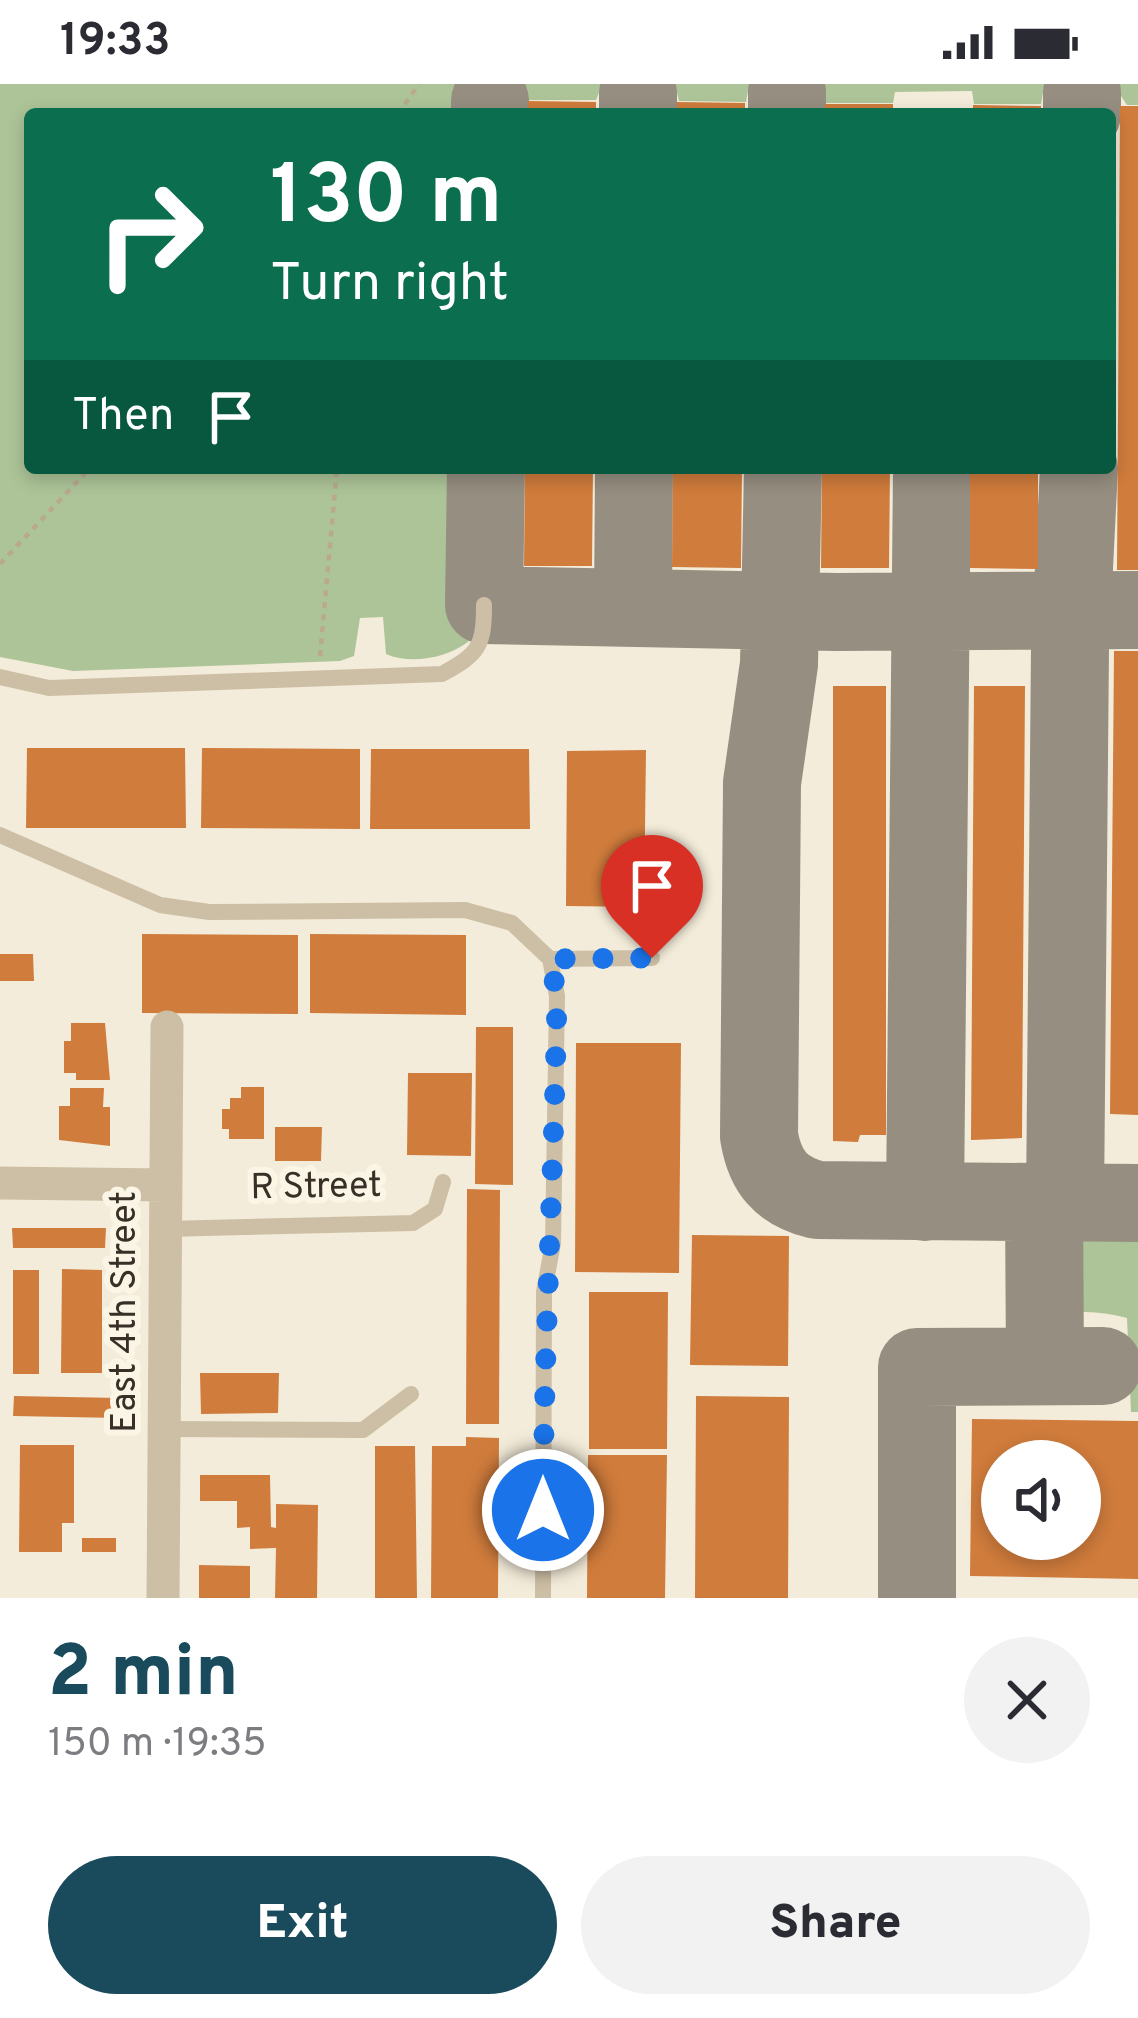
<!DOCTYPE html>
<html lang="en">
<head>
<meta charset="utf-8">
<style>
	:root { --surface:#fff; --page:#f2f2f3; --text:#2b2b33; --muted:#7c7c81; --accent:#194b5c }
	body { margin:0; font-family:Overpass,sans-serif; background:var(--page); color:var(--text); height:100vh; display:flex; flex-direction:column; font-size:45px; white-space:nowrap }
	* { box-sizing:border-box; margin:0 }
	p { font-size:39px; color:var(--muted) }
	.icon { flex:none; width:66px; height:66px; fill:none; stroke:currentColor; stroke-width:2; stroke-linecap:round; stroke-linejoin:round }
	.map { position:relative; height:1514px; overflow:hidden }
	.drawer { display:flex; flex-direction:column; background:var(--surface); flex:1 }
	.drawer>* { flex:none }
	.hud { position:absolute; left:24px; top:24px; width:1092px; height:366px; border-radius:12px; box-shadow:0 6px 18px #0003; background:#0b6e4f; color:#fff; overflow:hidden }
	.fabs { position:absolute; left:981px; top:1356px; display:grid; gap:24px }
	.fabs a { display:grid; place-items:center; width:120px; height:120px; border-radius:50%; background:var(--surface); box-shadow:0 6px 18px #0003; font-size:60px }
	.pin { position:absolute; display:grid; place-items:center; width:102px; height:102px; color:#fff; margin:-123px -51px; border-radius:50% 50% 50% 0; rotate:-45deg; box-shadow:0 0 12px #0007 }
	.pin .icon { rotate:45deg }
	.me { position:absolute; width:132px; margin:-66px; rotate:0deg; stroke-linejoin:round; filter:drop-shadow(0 0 9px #0008) }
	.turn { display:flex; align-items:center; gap:42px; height:252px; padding:0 48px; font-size:54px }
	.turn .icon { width:156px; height:156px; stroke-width:2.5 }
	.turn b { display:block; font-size:84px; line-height:102px }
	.then { display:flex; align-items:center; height:114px; padding:0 48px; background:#0003; gap:24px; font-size:45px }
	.round { display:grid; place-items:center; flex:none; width:126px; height:126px; border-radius:63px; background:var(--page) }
	.summary { display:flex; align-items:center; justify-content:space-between; height:204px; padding:0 48px }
	h1 { font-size:72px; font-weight:800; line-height:90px; color:var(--accent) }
	.button { display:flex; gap:24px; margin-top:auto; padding:24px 48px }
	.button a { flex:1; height:138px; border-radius:72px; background:var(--accent); color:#fff; font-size:48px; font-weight:800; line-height:138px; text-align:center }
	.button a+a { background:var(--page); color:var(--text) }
	.status { display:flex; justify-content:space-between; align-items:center; height:84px; padding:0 60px; background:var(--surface); direction:ltr }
	.status svg { height:33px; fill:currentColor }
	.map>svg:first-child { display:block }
</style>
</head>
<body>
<div class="status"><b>19:33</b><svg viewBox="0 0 49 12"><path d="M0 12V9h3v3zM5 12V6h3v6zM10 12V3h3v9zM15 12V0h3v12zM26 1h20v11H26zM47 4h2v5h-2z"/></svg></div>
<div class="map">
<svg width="1138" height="1514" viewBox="0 0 1138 1514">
	<rect width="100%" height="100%" fill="#f4ecda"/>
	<path fill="#adc498" d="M0,0H1138V21H1127L1119,9H1043L1041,20H974L972,7L895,8L893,19H825L821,6L748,7L746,18L679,17L677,9L600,6L596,16H478L476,30H30V384H472L471,541L468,558C446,574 411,581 386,570L383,533L360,534L354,572L340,577L73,587L0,573Z
		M1085,1149L1138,1150V1328H1131L1127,1234C1070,1218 1060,1250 1062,1168Z"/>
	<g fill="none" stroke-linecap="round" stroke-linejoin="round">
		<path stroke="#968e80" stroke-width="78" d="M490,30V17
			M638,30V10
			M787,30V8
			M1082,30V9
			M486,384L484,521L837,528L1138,526
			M783,384L779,580L762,699L759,1052C765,1088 781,1107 817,1116L1138,1119
			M633,523L634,384
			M925,1118L932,384
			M1044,1119L1045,1282
			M1065,1119L1070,563L1079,384
			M917,1514V1283L1103,1282"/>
	</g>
	<path fill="#d07c3c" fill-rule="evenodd" d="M528,17L596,18V30H528Z
		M677,18L745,19V30H676Z
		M825,20H893V30H825Z
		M973,21L1041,22V30H973Z
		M1120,22H1138V486H1117Z
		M525,384H593L592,482H524Z
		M673,384H742L741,484L672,483Z
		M822,384H890L889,484H821Z
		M970,384H1038V485L970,484Z
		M1114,567H1138V1031L1110,1030Z
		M833,602H886V1051H860L858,1058L833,1057Z
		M974,602H1025L1022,1054L971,1056Z
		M27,664H185L186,744H26Z
		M202,664L360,665V745L201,744Z
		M371,665H529L530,745H370Z
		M646,666L644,823L566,822L567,667Z
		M142,850L298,851V930L142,929Z
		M310,850L466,851V931L310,929Z
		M0,870H33L34,897H0Z
		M71,939H105L110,996H76V989H64V957H71Z
		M476,943H513V1101L475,1100Z
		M576,959H681L679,1189L575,1188Z
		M408,989H472L471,1072L407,1071Z
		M241,1003H264V1055H229V1045H222V1025H230V1014H241Z
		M70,1004H104L103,1023H110V1062L59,1056V1022H70Z
		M275,1043H322L321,1077H275Z
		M467,1105L500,1106L499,1340H466Z
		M12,1144H106L105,1164H13Z
		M692,1151L789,1152L788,1282L690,1281Z
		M62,1185L102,1186V1289H61Z
		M13,1186H39V1290H13Z
		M589,1208H668L667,1365H589Z
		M200,1289H279L278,1329L201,1330Z
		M14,1312L120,1314V1334L13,1332Z
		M696,1312L789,1313L788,1514H695Z
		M972,1335L1138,1337V1495L970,1492ZM1002,1377H1080V1455H1002Z
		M466,1353L499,1354L498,1514H431L432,1362H466Z
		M20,1361H74V1439H62V1468H19Z
		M375,1362H415L417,1514H375Z
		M588,1371H667L665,1514H587Z
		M200,1391H270L271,1443L276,1444V1420L318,1421L317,1514H275L276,1464L250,1465V1443L237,1444V1417H200Z
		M82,1454H116V1468H82Z
		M199,1481L250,1482V1514H199Z"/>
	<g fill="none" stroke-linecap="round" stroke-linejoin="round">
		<path stroke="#b9a98f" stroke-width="4.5" stroke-dasharray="6 6" stroke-linecap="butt" d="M398,30L419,0
			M0,480L90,384
			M320,572L337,384"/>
		<path stroke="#cdbfa5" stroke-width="16" d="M0,593L49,604L442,590C479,570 484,562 484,521
			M0,751L160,821L209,828L465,826L512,839L550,875L557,912L553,1159L544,1208L543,1514
			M550,875L652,874
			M166,1145L413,1139L435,1125L443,1098
			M164,1345L363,1346L411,1310"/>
		<path stroke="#cdbfa5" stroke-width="33" d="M0,1099L166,1101
			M163,1514L167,943"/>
	</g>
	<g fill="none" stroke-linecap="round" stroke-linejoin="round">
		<path stroke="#1a73e8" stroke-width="21" stroke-dasharray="0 37.8" d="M543,1426C544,1254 554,1084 557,912L550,875L652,874"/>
	</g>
	<g text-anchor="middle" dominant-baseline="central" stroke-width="12" stroke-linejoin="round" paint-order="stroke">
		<g font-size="36" fill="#382f27" stroke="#fbf5e6">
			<text transform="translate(316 1104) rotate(-1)">R Street</text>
			<text transform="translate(126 1228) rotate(-90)">East 4th Street</text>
		</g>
	</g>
</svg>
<div class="fabs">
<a><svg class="icon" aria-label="sound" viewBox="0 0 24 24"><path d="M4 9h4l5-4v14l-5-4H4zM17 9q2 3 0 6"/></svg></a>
</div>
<div class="pin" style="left:652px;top:874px;background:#d93025"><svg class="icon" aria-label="arrive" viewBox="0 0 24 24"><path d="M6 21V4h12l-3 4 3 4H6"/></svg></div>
<svg class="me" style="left:543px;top:1426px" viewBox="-20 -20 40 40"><circle r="17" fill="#1a73e8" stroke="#fff" stroke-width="3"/><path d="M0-11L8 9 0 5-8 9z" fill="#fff"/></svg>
<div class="hud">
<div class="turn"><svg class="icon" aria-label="right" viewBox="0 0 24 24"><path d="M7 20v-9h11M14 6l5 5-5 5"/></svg><div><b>130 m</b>Turn right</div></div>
<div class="then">Then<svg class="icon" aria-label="arrive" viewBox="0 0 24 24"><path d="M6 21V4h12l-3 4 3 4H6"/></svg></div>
</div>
</div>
<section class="drawer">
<div class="summary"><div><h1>2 min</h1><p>150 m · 19:35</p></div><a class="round"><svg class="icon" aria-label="close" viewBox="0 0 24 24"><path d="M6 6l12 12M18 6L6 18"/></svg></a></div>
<div class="button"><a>Exit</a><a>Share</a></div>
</section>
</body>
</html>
